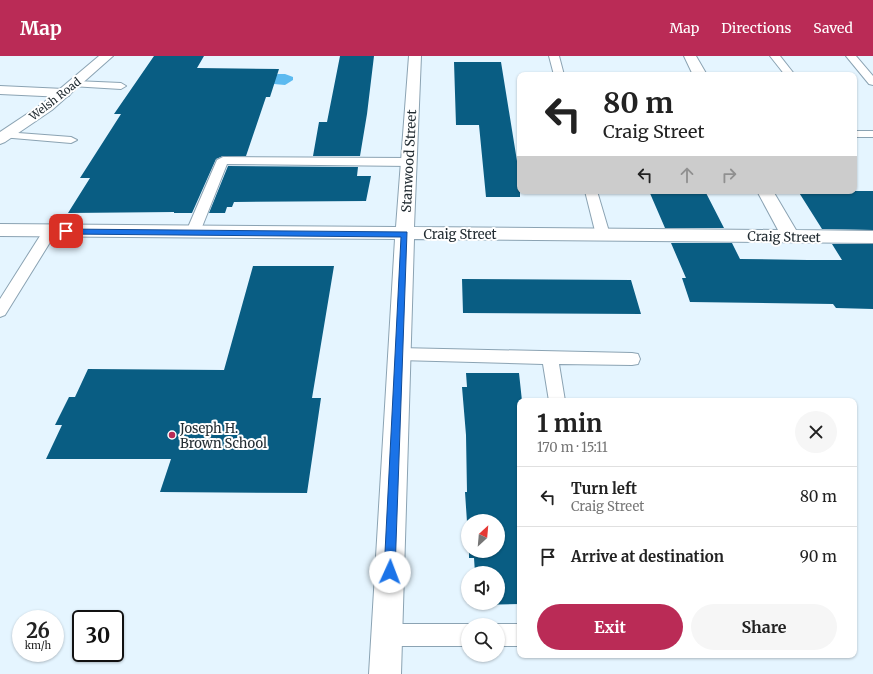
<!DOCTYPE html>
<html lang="en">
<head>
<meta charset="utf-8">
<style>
	:root { --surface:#fff; --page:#f6f6f6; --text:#222; --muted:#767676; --line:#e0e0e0; --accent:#ba2b56 }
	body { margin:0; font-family:Merriweather,serif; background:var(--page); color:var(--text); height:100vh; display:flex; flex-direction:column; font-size:15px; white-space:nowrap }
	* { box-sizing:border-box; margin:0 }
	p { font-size:13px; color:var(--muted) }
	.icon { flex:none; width:22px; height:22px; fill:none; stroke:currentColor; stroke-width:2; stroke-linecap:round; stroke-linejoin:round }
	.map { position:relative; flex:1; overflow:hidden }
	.sheet { position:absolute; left:517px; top:342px; width:340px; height:260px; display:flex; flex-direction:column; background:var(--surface); border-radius:8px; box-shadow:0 1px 3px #0004 }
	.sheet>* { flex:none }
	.top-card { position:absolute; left:517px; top:16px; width:340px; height:122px; border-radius:8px; box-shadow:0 1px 3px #0004; background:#fff; color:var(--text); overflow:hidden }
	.needle { width:26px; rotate:26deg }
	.buttons { position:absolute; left:461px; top:458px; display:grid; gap:8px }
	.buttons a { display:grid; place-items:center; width:44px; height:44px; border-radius:50%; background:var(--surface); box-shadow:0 1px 3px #0004; font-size:20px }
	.speed { position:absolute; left:12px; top:554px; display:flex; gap:8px; font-size:20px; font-weight:700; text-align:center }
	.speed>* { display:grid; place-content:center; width:52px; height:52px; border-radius:50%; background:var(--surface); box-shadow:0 1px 3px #0004; line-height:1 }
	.speed small { font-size:10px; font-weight:400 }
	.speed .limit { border:2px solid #111; border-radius:6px; background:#fff; color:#111 }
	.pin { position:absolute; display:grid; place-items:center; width:34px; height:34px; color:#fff; margin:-17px; border-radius:8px; box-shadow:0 2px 6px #0006 }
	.me { position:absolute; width:44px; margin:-22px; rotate:2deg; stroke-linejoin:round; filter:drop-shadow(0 0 3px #0008) }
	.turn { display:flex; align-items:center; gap:14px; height:84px; padding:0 20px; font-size:18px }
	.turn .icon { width:52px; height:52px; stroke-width:2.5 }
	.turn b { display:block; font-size:28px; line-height:34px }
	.lanes { display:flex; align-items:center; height:38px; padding:0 20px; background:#0003; justify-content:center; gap:20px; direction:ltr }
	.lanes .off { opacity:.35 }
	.round { display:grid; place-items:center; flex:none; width:42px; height:42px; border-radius:21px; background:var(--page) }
	.head { display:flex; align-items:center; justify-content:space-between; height:68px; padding:0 20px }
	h1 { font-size:24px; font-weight:700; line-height:30px }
	.primary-button { display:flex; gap:8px; margin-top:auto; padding:8px 20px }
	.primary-button a { flex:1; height:46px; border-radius:24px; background:var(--accent); color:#fff; font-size:16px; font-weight:700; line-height:46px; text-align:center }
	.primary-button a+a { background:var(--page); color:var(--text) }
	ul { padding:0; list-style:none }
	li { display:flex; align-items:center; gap:12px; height:60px; padding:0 20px; border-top:1px solid var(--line) }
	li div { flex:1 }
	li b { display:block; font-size:15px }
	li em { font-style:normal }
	header { display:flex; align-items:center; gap:24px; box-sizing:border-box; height:56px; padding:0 20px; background:var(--accent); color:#fff }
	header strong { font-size:19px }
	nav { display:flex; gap:22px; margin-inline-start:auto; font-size:14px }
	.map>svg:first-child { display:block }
</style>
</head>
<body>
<header>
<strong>Map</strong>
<nav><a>Map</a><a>Directions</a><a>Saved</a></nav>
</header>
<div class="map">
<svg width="873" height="618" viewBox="0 0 873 618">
	<rect width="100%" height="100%" fill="#e5f5ff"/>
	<path fill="#5cbaf0" d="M278,18H285L293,21V24L285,29L274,28L273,20Z"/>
	<path fill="#095d83" d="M154,0H204L197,12L279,13L270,41H266L246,100H223L216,103L192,157H174V156L68,157L90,122H80L121,58H114Z
		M340,0H374L367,58L360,100H313L319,66H327Z
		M454,6H501L517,105H520V141H486L479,69H456Z
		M228,110L358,111L357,120H371L366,145L234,146L232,151H227L225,157H209Z
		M649,135H705L724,172H665Z
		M798,135H873V174L822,173Z
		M671,187H732L740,203L808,204H842L832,188H873V253L836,252L833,248L690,246L682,222H686Z
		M253,210H334L312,342H321L307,437L160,436L171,403H46L62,369H55L69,341H75L88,313L224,314Z
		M462,223L631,224L641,258L463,257Z
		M466,317H519L522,345H520V548L476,549V547H498V517H475L474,502H469V495H498V465H468V481L465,436H467L466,379L462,331H467Z"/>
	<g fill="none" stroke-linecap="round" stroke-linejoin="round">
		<defs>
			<path id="service" d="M549,0H559L564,19H554Z
				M770,0H780L795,19H785Z
				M846,0H856L873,20V29L869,28Z
				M75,25L121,27L126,30L121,33L71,30L70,28L71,26Z
				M854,75H873V81H854Z
				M5,76L71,81L77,84L71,87L1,81V77Z
				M223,101L409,102L415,106L409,110L227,108L200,176L198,179H188L186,176L217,104Z
				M585,135H597L610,179L608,182H598L596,179Z
				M50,171L55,172L57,175L5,259L0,261V243L45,172Z
				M399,292L632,297L638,298L640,303L638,308L632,309L559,308L565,345H549L543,308L399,304L393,302L391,298L393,294Z
				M387,568H468L470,569H468V590H387L379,587L376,579L379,571Z
				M498,568H520V590H498V569H496Z"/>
			<path id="minor" d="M409,0H421L414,171L778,174L757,135H773L796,174L873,175V187L414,183L401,618H369L395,183L0,180V168L396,171Z
				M684,0H696L707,19H693Z
				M0,30L64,33L69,34L71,37L69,40L64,41L0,38Z"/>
			<path id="tertiary" d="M99,0H113L52,54L5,86L0,88V76L42,48Z"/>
		</defs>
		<use href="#service" stroke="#8ba3b3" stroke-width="2"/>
		<use href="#minor" stroke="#8ba3b3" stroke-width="2"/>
		<use href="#tertiary" stroke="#8ba3b3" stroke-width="2"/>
		<use href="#service" fill="#fff" fill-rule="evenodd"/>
		<use href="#minor" fill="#fff" fill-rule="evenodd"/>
		<use href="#tertiary" fill="#fff" fill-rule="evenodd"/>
	</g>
	<path fill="#1a73e8" stroke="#114b97" d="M63,173L407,176L395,516L394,520L390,522L385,520L384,516L401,181L66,178L62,175Z"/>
	<circle fill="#ba2b56" stroke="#fff" stroke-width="1.5" cx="172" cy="379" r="4"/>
	<g text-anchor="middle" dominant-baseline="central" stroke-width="4" stroke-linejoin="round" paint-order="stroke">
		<g font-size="11" fill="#222c32" stroke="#fff">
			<text transform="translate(55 43) rotate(-38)">Welsh Road</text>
		</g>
		<g font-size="13" fill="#222c32" stroke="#fff">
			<text transform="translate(409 105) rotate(-87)">Stanwood Street</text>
			<text x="460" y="178">Craig Street</text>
			<text transform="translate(784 181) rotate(1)">Craig Street</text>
		</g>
		<g font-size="13" fill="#222c32" stroke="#fff" text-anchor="start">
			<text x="180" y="372">Joseph H.<tspan x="180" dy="15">Brown School</tspan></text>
		</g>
	</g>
</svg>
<div class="buttons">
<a><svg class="needle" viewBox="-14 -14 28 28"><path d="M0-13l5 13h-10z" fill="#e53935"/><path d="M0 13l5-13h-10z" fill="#767676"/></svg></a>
<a><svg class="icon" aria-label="sound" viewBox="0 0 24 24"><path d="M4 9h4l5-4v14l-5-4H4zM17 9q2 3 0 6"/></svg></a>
<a><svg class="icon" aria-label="search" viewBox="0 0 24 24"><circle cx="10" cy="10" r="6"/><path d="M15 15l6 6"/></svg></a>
</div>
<div class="speed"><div>26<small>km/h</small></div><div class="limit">30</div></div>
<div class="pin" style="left:66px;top:175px;background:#d93025"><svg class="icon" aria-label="arrive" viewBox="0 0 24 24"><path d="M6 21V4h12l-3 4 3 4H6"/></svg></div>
<svg class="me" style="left:390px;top:516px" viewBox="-20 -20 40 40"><circle r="19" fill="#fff"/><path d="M0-13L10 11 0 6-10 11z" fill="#1a73e8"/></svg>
<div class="top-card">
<div class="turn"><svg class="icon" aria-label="left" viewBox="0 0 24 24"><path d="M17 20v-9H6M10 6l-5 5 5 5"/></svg><div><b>80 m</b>Craig Street</div></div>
<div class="lanes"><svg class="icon" aria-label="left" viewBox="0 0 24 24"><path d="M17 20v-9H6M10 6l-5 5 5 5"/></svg><svg class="icon off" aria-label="ahead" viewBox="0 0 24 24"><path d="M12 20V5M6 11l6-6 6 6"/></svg><svg class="icon off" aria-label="right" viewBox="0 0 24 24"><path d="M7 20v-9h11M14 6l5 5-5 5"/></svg></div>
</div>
<section class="sheet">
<div class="head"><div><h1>1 min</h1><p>170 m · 15:11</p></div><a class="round"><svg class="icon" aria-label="close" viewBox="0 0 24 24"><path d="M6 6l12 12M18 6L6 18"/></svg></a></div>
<ul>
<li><svg class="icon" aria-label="left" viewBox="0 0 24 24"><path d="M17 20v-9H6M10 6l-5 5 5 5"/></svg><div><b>Turn left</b><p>Craig Street</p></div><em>80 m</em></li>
<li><svg class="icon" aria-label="arrive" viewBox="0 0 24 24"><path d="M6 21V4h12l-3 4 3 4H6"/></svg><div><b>Arrive at destination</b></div><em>90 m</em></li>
</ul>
<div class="primary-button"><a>Exit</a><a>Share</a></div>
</section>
</div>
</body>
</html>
